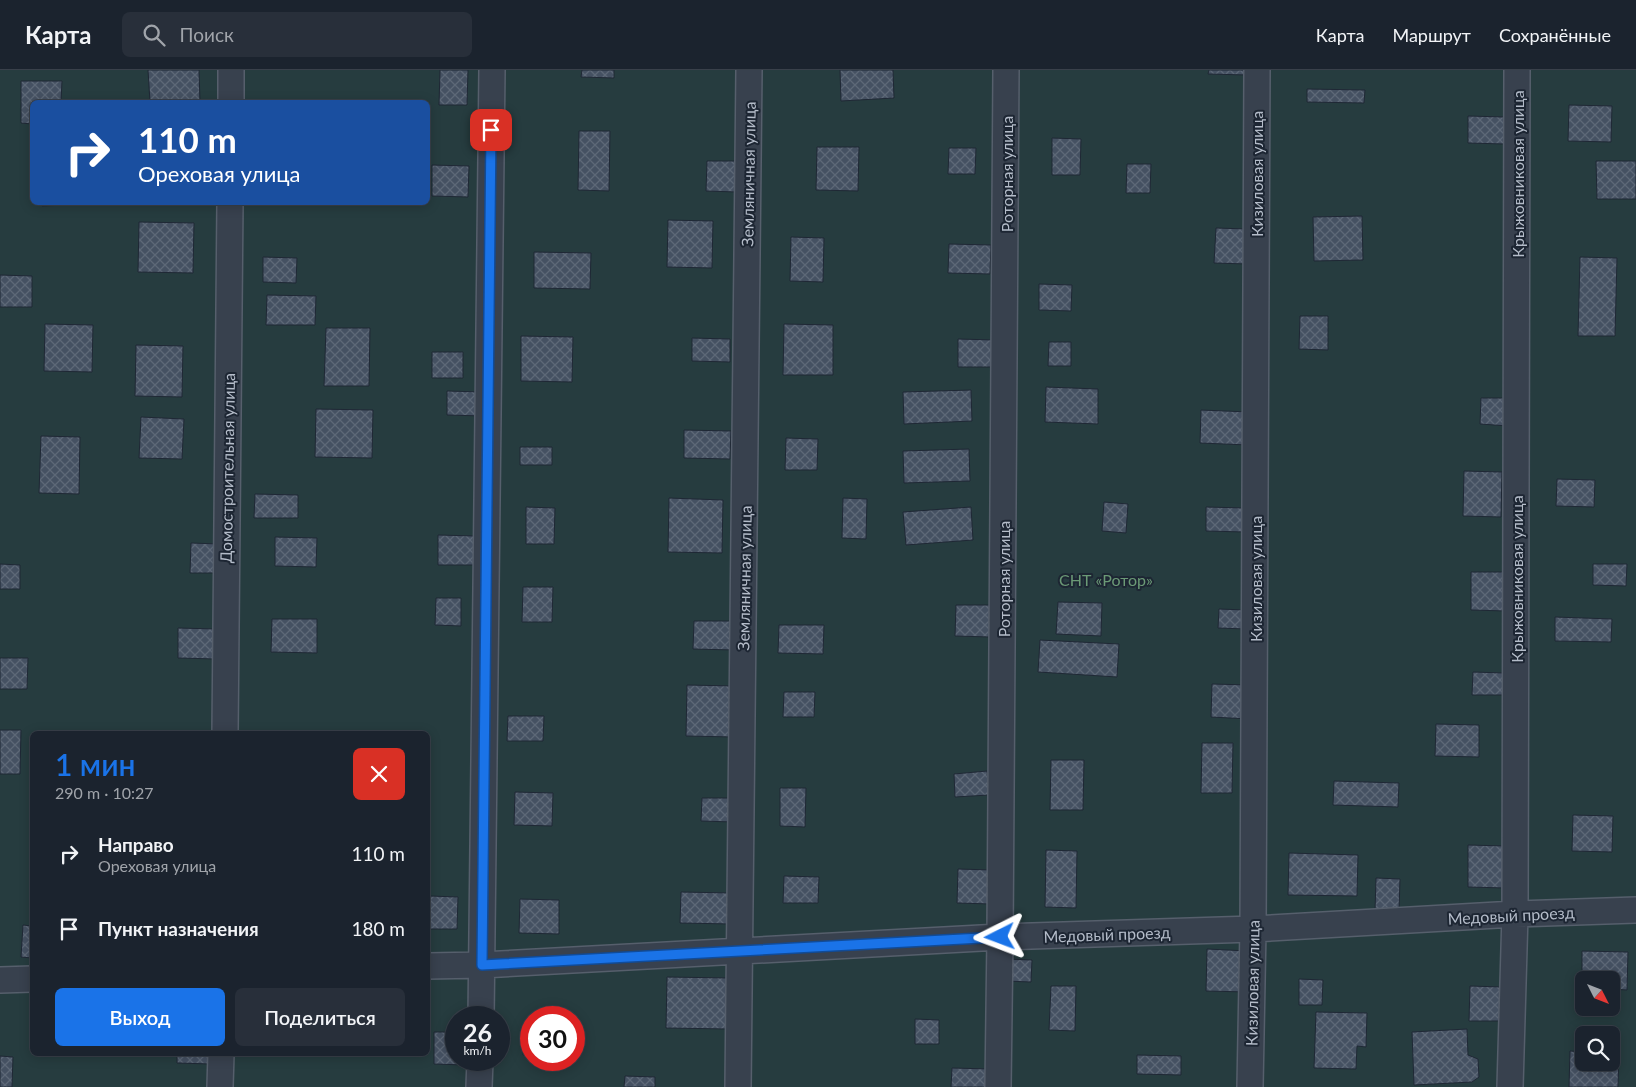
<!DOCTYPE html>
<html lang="ru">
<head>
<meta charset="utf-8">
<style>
	:root { --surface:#1b232e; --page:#282f3a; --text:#f1f3f6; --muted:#a0a4aa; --line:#39404a; --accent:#1a73e8 }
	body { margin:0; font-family:Lato,sans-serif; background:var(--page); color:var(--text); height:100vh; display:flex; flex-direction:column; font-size:19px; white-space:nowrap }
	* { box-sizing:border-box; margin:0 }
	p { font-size:16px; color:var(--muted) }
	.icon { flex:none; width:28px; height:28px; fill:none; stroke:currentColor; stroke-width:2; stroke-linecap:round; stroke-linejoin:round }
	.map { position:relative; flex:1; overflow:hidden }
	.drawer { position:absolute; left:30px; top:661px; width:400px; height:325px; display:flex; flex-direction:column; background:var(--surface); border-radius:8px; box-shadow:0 2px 12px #0003,0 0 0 1px var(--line) }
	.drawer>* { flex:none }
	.banner { position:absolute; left:30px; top:30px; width:400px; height:105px; border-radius:8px; box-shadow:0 2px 12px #0003,0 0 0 1px var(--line); background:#1a4fa0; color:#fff; overflow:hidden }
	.needle { width:32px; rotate:132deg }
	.buttons { position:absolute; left:1575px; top:901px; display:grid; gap:10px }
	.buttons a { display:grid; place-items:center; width:45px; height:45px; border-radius:8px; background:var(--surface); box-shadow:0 2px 12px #0003,0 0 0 1px var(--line); font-size:25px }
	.speed { position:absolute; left:445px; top:936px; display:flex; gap:10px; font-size:25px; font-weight:700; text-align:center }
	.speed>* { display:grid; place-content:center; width:65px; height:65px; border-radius:50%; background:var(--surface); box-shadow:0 2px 12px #0003,0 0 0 1px var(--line); line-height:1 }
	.speed small { font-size:12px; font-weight:400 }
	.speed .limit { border:8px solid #d22; background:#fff; color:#111 }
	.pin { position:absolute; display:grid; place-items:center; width:42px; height:42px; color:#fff; margin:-21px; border-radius:10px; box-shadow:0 2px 8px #0006 }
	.me { position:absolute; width:55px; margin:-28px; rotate:267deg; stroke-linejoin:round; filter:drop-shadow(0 0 4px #0008) }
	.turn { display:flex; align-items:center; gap:18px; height:105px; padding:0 25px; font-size:22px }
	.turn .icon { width:65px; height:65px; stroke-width:2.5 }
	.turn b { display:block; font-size:35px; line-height:42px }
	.round { display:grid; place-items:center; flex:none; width:52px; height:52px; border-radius:8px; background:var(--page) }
	.summary { display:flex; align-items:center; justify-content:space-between; height:85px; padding:0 25px }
	h1 { font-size:30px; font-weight:600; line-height:38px; color:var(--accent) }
	.action { display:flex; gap:10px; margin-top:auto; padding:10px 25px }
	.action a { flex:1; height:58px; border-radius:8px; background:var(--accent); color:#fff; font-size:20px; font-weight:600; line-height:58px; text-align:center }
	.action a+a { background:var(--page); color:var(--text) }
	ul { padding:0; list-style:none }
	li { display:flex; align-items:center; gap:15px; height:75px; padding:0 25px }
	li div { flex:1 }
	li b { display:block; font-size:19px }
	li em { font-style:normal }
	header { display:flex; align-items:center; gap:30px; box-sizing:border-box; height:70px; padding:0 25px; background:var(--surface); border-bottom:1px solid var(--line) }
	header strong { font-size:24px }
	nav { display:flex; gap:28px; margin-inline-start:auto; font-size:18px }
	.search { width:350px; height:45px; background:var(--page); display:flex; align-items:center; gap:12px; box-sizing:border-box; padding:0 18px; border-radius:8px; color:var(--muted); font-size:19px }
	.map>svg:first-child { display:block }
</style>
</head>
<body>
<header>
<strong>Карта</strong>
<div class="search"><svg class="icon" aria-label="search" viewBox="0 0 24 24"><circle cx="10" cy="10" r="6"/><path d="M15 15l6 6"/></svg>Поиск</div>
<nav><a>Карта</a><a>Маршрут</a><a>Сохранённые</a></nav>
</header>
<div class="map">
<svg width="1636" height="1017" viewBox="0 0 1636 1017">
	<defs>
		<pattern id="building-cross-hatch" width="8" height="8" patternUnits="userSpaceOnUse" patternTransform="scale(1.25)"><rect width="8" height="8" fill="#455162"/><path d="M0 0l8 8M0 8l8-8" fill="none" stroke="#5d6877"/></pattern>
	</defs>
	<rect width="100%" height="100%" fill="#242f3e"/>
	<path fill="#263c3f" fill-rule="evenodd" d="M0,0H1636V1017H0ZM32,32H428V132H32ZM32,664H428V984H32ZM1584,910H1611V938H1584ZM456,948H499V990H456ZM531,948H574V990H531ZM1584,965H1611V992H1584Z"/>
	<path fill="url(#building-cross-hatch)" stroke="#1f2835" d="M148,0H199L200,32H150Z
		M440,0H468L467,35H439Z
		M582,0H614V8L581,7Z
		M840,0H893L894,28L841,31Z
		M1209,0H1247V5L1208,4Z
		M21,11H62L61,32H32V54L21,53Z
		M1307,19L1365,20L1364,33L1307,32Z
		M1569,35L1612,36L1611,72L1568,71Z
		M1468,46L1505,47L1504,74L1468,73Z
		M579,61H610L609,121L578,120Z
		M1052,68L1081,69L1080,105H1052Z
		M817,77H859L858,121L816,120Z
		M949,78H976L975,104H948Z
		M707,91H738L737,122L706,121Z
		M1596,91H1636V129H1597Z
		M1127,94H1151L1150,123H1126Z
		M432,95L469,96L468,127L432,126Z
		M42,132H88L89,134L42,136Z
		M152,132H203V135H153Z
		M1362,146L1363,190L1314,191L1313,147Z
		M668,150L713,151L712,198L667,197Z
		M139,152L194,153L193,203L138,202Z
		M1216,158L1248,159L1247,194L1214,193Z
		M791,167L824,168L823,212L790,211Z
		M949,174L991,175L990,204L948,203Z
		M534,182L591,183L590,219L534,218Z
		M263,187L297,188L296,213L263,212Z
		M1580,187L1617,188L1615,266H1578Z
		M0,205L32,206V237H0Z
		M1039,214L1072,215L1071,241L1039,240Z
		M267,225L316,226L315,255H266Z
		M1300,246H1328V280L1299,279Z
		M45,254L93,255L92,302L44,301Z
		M784,254L833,255V305H783Z
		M326,258H370L369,316H324Z
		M521,266L573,267L572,312L521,311Z
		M692,268L730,269V292L692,291Z
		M958,269L995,270V297H958Z
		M1049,272H1071V296H1048Z
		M136,275L183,276L182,327L135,326Z
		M432,282H463V308H432Z
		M1046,317L1098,319V354L1045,352Z
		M971,320L972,351L904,354L903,322Z
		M447,321L483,322V346L447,345Z
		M1481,328H1508V356L1480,354Z
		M316,339L373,340L372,388L315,387Z
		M1201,340L1249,342L1248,375L1200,373Z
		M141,347L184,349L182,389L139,388Z
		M684,360L731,361L730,389L684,388Z
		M41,366L80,367L79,424L39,423Z
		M786,368L818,369L817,400H785Z
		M520,377H552V395H520Z
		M969,379L970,411L904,413L903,381Z
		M1464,401L1502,402L1501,447L1463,446Z
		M1557,409L1595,410L1594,437L1556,436Z
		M255,424L298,425V448H254Z
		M669,428L723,430L722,483L668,482Z
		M843,428L867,429L866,469L842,468Z
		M1104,432L1128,434L1126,463L1102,461Z
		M526,437L555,438L554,474H526Z
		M971,437L973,470L906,475L903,442Z
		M1206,437L1245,438V462L1206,461Z
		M438,465L476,466L475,495H438Z
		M275,467L317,468L316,497L275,496Z
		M191,473L219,474L218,503H190Z
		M0,494L20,495V519H0Z
		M1593,494H1627L1626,516L1593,515Z
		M1471,502H1507L1506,541L1471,540Z
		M523,517H553L552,552H522Z
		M436,528H461V556L435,555Z
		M1058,532L1102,533L1101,566L1056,564Z
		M956,535H991L990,567L955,566Z
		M1219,539L1246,540V559L1218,558Z
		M1555,547L1612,549L1611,572L1555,571Z
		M272,549H317V583L271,582Z
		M694,551H734V580L693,579Z
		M779,555H824L823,584L778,583Z
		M178,558L216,559V589L178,588Z
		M1040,570L1119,574L1117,607L1038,602Z
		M0,588H28L27,619H0Z
		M1473,602L1504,603L1503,625H1472Z
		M1212,614L1250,615L1249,649L1211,647Z
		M687,615L735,616L734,667L686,666Z
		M784,622H815L814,647H783Z
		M508,646H544L543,671H507Z
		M1436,654L1479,655V687L1435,686Z
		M0,660H21L20,704H0Z
		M1202,673H1233L1232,723H1201Z
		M1051,690H1084L1083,740H1050Z
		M987,701L989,725L955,727L954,704Z
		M1334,711L1399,713L1398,737L1333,735Z
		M780,718H806L805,757L780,756Z
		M515,722L553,723L552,756L514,755Z
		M702,728H734L733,752L701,751Z
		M1573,745L1613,746L1612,782L1572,781Z
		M1468,775L1506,776L1505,818L1468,817Z
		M1046,780L1077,781L1076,838L1045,837Z
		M1289,783L1358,785L1357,826L1288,825Z
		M958,799L992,800L991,834L957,833Z
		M784,806L819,807L818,833H783Z
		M1376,808L1400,809L1399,842L1375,841Z
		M681,822L732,823L731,854L680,853Z
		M430,826L458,827L457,859H429Z
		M520,829L559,830V864L519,863Z
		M23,855L32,856V888L21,887Z
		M1207,879L1248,881L1247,922L1206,921Z
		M1582,881L1628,882L1627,920L1611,919V910H1584V918H1582Z
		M1006,889L1032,890L1031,912L1005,911Z
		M667,907L729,908L728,959L666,958Z
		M1299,909L1323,910L1322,935H1299Z
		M1051,916H1076L1075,961L1049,960Z
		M1470,916L1502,917L1501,951H1469Z
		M1316,942L1367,943L1366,977L1357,976L1356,999L1314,998Z
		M915,949L939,950V974H915Z
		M523,959H531V985H523Z
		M1467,959L1468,985L1478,989L1479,1007L1472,1012L1414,1015L1412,962Z
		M434,962H456V990H467L466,995L434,994Z
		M1570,981L1584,982V992H1611V982L1619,983L1618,1017H1569Z
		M177,984H211V994L177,993Z
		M1137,985L1181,986V1005L1137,1004Z
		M0,986L13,987L12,1017H0Z
		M952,998L991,999V1017H951Z
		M625,1006L655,1007V1017H624Z"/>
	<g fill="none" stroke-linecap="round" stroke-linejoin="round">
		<defs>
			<path id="street" d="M231,32V0
				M225,664L230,132
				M428,896L482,895L1000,867L1253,859L1515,844L1636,840
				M0,910L32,909
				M481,948L492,0
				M220,1017L221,984
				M479,1017L480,990
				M738,1017L749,0
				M998,1017L1000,867L1006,0
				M1250,1017L1253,859L1257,0
				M1510,1017L1515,844L1517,0"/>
		</defs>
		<use href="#street" stroke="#565f6c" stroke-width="28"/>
		<use href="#street" stroke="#38414e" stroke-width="25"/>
	</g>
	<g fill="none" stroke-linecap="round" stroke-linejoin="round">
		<defs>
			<path id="route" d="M491,60L482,895L1000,867"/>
		</defs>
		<use href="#route" stroke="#114b97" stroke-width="12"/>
		<use href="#route" stroke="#1a73e8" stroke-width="9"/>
	</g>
	<g text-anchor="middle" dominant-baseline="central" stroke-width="4" stroke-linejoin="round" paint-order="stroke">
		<g font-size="16" fill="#b4bcc9" stroke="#1d2633">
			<text transform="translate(748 104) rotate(-89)">Земляничная улица</text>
			<text transform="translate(1006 104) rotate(-90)">Роторная улица</text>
			<text transform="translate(1256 104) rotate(-90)">Кизиловая улица</text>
			<text transform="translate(1517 104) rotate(-90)">Крыжовниковая улица</text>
			<text transform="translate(227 398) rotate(-89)">Домостроительная улица</text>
			<text transform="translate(744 508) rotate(-89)">Земляничная улица</text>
			<text transform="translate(1003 509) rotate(-90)">Роторная улица</text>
			<text transform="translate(1255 509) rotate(-90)">Кизиловая улица</text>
			<text transform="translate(1516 509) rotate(-90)">Крыжовниковая улица</text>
			<text transform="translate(1511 845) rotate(-3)">Медовый проезд</text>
			<text transform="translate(1107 864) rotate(-2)">Медовый проезд</text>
			<text transform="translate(1252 913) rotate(-89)">Кизиловая улица</text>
		</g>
		<g font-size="16" fill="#6b9a76" stroke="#1d2633">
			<text x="1106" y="509">СНТ «Ротор»</text>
		</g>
	</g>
</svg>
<div class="buttons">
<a><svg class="needle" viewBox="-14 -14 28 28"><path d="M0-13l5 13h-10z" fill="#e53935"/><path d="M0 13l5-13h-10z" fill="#a0a4aa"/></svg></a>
<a><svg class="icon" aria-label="search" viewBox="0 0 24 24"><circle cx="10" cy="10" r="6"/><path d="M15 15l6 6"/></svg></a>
</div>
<div class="speed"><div>26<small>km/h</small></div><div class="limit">30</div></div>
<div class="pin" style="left:491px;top:60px;background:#d93025"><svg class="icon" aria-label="arrive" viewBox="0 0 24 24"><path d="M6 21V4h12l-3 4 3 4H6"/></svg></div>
<svg class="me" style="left:1000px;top:867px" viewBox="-20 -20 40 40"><path d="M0-17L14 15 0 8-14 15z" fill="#1a73e8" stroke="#fff" stroke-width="4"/></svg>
<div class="banner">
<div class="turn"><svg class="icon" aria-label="right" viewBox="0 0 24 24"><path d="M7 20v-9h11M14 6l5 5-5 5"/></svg><div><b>110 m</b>Ореховая улица</div></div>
</div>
<section class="drawer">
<div class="summary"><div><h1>1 мин</h1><p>290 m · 10:27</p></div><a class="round" style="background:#d93025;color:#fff"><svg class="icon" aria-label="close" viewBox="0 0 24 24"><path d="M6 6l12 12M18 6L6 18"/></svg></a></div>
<ul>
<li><svg class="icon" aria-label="right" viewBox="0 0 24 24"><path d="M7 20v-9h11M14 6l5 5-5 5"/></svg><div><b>Направо</b><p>Ореховая улица</p></div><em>110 m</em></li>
<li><svg class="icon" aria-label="arrive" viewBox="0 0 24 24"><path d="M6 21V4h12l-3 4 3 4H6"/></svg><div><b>Пункт назначения</b></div><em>180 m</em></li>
</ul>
<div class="action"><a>Выход</a><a>Поделиться</a></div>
</section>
</div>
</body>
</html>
